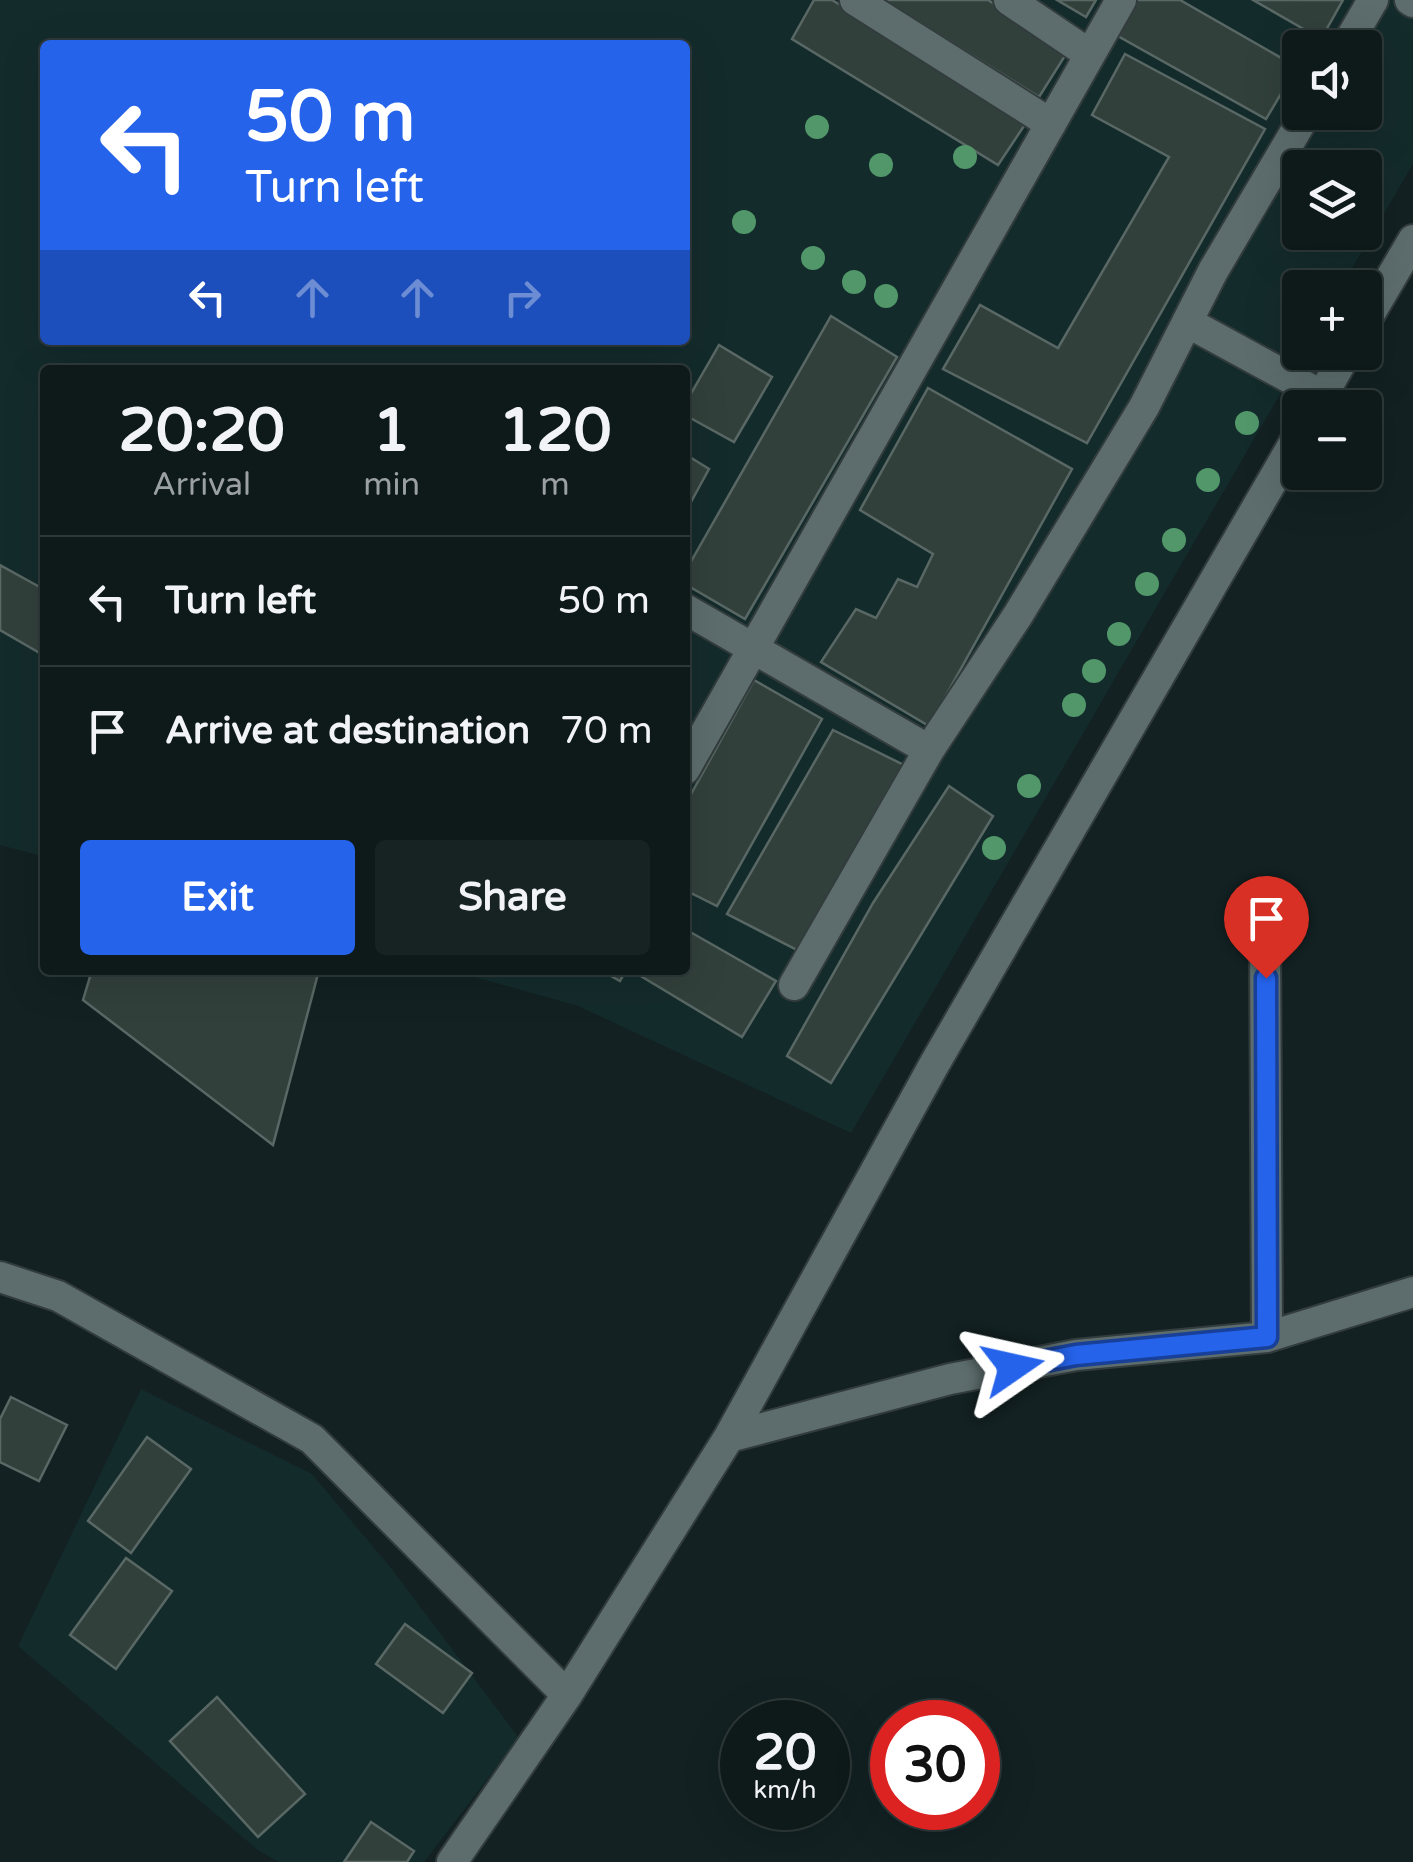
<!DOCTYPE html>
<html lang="en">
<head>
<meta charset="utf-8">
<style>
	:root { --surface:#0e191a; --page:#172223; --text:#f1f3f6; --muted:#9ba0a2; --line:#2e3839; --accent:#2563eb }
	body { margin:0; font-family:"Varela Round",sans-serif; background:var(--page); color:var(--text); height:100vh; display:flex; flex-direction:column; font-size:38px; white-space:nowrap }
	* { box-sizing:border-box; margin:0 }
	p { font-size:32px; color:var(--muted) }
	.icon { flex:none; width:55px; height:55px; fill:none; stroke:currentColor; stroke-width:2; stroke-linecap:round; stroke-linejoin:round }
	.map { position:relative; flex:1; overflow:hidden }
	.drawer { position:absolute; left:40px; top:365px; width:650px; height:610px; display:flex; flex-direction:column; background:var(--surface); border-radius:10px; box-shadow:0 10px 40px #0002,0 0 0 2px var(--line) }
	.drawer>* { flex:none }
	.banner { position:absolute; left:40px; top:40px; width:650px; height:305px; border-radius:10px; box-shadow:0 10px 40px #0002,0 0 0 2px var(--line); background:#2563eb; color:#fff; overflow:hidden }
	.fabs { position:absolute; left:1282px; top:30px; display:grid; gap:20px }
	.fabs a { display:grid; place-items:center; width:100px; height:100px; border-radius:10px; background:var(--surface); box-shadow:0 10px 40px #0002,0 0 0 2px var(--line); font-size:50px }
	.speed { position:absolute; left:720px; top:1700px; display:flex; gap:20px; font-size:50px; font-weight:700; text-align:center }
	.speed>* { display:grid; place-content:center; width:130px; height:130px; border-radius:50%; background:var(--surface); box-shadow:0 10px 40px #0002,0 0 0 2px var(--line); line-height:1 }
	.speed small { font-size:25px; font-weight:400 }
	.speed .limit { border:15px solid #d22; background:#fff; color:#111 }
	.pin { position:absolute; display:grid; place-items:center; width:85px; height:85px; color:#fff; margin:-102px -42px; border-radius:50% 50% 50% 0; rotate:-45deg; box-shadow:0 0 10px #0007 }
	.pin .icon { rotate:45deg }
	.me { position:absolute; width:110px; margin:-55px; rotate:79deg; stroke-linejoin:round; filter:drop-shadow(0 0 8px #0008) }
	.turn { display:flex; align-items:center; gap:35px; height:210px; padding:0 40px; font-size:45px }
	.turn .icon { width:130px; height:130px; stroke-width:2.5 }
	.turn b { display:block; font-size:70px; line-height:85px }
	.lanes { display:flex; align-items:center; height:95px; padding:0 40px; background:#0003; justify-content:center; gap:50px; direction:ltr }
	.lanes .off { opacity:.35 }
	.eta { display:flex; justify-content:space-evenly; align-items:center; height:170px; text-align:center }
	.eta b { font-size:60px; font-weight:700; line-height:70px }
	.cta { display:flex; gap:20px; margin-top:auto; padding:20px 40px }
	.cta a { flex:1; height:115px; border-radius:10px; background:var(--accent); color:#fff; font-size:40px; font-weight:700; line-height:115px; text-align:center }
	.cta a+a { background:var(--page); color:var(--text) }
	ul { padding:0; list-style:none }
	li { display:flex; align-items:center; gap:30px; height:130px; padding:0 40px; border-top:2px solid var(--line) }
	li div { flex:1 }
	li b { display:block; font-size:38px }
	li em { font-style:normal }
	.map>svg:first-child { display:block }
</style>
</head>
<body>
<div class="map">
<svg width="1413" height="1862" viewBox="0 0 1413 1862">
	<rect width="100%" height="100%" fill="#132122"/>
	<path fill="#142b2c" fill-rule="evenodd" d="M0,0H1413V164L1341,287L1300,288V352L1304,353L851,1133L578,1006L450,970H685V370H45V857L0,845ZM45,45H685V340H45ZM1300,48H1365V112H1300ZM1300,168H1365V232H1300Z
		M141,1389L312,1474L391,1568L519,1738L424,1862H279L259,1851L18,1646Z"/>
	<path fill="#32403c" stroke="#596864" stroke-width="2.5" d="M814,0H832L1028,120L998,165L792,39Z
		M883,0H988L1068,51L1039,97Z
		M1057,0H1096L1086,17Z
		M1135,0H1180L1297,67L1266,119L1116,35Z
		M1253,0H1343L1321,39Z
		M1125,54L1265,129L1087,443L943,369L980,305L1058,348L1169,157L1092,115Z
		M831,316L897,357L745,619L685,584V572Z
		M719,345L772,377L734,442L685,415V404Z
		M928,388L1072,469L929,726L821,662L856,609L876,618L898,579L917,587L933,554L860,510Z
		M685,454L709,469L685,513Z
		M0,565L45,590V656L0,630Z
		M754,680L822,719L717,906L685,890V805Z
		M833,730L906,766L801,952L727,914Z
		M949,786L993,816L831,1083L787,1056L873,903Z
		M685,929L776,981L742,1037L639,975L641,970H685Z
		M92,970H319L273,1145L83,1000Z
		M600,970H626L620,981Z
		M11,1397L67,1425L39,1481L0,1462V1419Z
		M147,1437L191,1469L131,1553L88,1521Z
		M126,1558L172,1591L116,1669L70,1635Z
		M405,1624L472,1673L443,1713L376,1664Z
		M217,1697L305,1794L258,1837L170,1741Z
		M371,1822L414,1851L407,1862H344Z"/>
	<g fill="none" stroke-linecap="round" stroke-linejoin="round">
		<defs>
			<path id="minor" d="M855,0L1051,124
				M1009,0L1089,54
				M1410,0L1413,2
				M1345,48L1373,0
				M1187,322L1321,395
				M1365,322L1413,240
				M1315,408L1347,352
				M685,609L929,750
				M685,769L1121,0
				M1265,938L1267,1337
				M794,985L929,750L1018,615L1144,407L1213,271L1307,112
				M0,1277L58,1296L312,1439L567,1695
				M729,1437L950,1379L1076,1355L1267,1337L1413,1292
				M452,1862L567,1695L729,1437L935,1063L1300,433"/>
		</defs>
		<use href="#minor" stroke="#333c3d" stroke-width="34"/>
		<use href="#minor" stroke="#5d6d6d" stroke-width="30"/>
	</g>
	<g fill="#51976a">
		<circle cx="817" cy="127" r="12"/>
		<circle cx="965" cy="157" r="12"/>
		<circle cx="881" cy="165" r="12"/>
		<circle cx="744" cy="222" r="12"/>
		<circle cx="813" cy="258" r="12"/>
		<circle cx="854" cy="282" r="12"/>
		<circle cx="886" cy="296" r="12"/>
		<circle cx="1247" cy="423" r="12"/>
		<circle cx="1208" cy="480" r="12"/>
		<circle cx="1174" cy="540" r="12"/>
		<circle cx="1147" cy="584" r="12"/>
		<circle cx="1119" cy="634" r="12"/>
		<circle cx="1094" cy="671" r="12"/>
		<circle cx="1074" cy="705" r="12"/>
		<circle cx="1029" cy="786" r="12"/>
		<circle cx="994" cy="848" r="12"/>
	</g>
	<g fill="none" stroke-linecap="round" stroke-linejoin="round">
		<defs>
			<path id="route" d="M1013,1367L1076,1355L1267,1337L1266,978"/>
		</defs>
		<use href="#route" stroke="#184099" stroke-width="25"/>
		<use href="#route" stroke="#2563eb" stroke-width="18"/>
	</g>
</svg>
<div class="fabs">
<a><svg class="icon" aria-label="sound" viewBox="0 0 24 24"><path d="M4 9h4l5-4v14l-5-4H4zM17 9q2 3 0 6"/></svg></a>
<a><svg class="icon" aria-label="layers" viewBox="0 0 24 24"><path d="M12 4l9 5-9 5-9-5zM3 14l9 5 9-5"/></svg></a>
<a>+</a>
<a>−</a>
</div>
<div class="speed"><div>20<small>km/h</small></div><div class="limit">30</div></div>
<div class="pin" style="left:1266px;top:978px;background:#d93025"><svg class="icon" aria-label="arrive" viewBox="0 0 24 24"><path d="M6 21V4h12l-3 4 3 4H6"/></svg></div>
<svg class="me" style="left:1013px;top:1367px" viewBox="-20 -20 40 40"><path d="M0-17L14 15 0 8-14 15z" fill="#2563eb" stroke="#fff" stroke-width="4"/></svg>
<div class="banner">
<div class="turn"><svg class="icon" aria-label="left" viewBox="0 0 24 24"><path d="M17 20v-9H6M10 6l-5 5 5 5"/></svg><div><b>50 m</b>Turn left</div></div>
<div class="lanes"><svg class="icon" aria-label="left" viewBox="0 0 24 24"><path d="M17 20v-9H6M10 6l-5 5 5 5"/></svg><svg class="icon off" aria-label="ahead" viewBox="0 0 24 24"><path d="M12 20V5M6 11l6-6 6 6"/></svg><svg class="icon off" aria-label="ahead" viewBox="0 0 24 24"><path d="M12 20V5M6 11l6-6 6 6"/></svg><svg class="icon off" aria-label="right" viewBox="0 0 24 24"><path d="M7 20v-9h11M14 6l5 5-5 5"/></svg></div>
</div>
<section class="drawer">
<div class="eta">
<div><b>20:20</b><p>Arrival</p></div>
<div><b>1</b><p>min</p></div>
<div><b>120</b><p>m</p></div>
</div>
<ul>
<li><svg class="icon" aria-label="left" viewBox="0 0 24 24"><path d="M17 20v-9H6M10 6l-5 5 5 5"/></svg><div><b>Turn left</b></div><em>50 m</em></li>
<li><svg class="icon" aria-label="arrive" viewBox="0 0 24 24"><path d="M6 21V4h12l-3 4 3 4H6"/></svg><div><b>Arrive at destination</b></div><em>70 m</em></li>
</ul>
<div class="cta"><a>Exit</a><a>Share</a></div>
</section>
</div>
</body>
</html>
